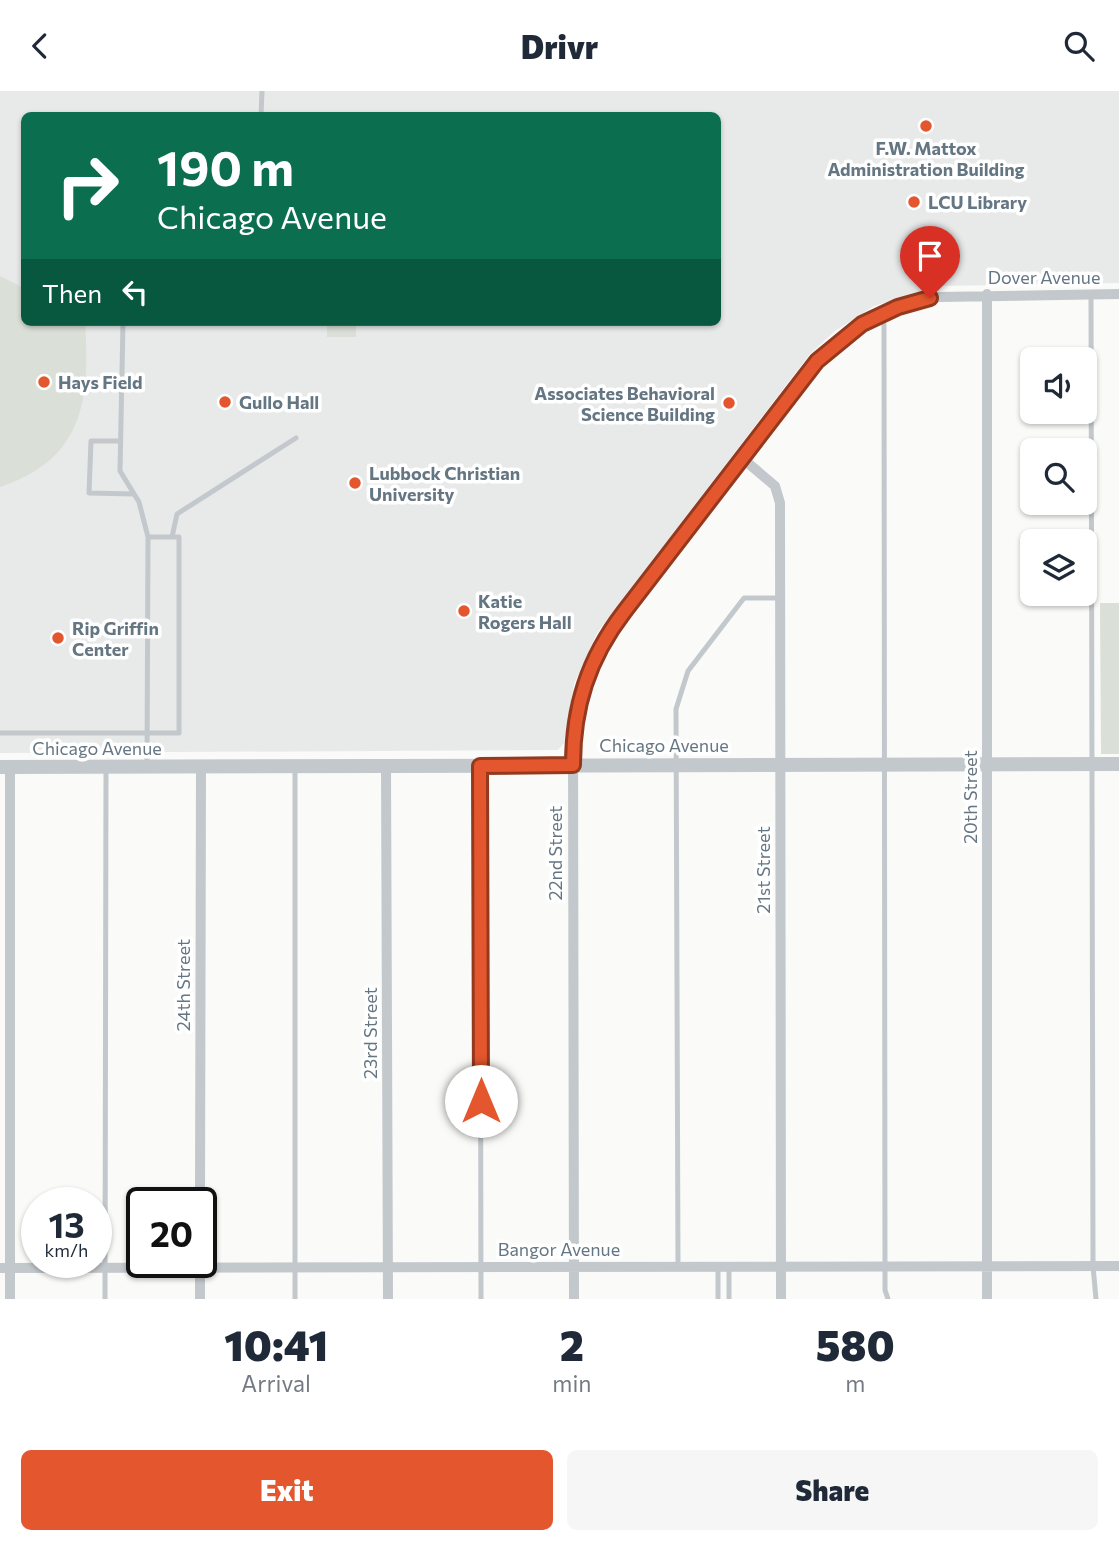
<!DOCTYPE html>
<html lang="en">
<head>
<meta charset="utf-8">
<style>
	:root { --surface:#fff; --page:#f6f6f7; --text:#1f2937; --muted:#747a83; --accent:#e4572e }
	body { margin:0; font-family:Commissioner,sans-serif; background:var(--page); color:var(--text); height:100vh; display:flex; flex-direction:column; font-size:26px; white-space:nowrap }
	* { box-sizing:border-box; margin:0 }
	p { font-size:23px; color:var(--muted) }
	.icon { flex:none; width:38px; height:38px; fill:none; stroke:currentColor; stroke-width:2; stroke-linecap:round; stroke-linejoin:round }
	.map { position:relative; height:1208px; overflow:hidden }
	.panel { display:flex; flex-direction:column; background:var(--surface); flex:1 }
	.panel>* { flex:none }
	.top-card { position:absolute; left:21px; top:21px; width:700px; height:214px; border-radius:10px; box-shadow:0 2px 5px #0004; background:#0b6e4f; color:#fff; overflow:hidden }
	.buttons { position:absolute; left:1020px; top:256px; display:grid; gap:14px }
	.buttons a { display:grid; place-items:center; width:77px; height:77px; border-radius:10px; background:var(--surface); box-shadow:0 2px 5px #0004; font-size:35px }
	.speed { position:absolute; left:21px; top:1096px; display:flex; gap:14px; font-size:35px; font-weight:700; text-align:center }
	.speed>* { display:grid; place-content:center; width:91px; height:91px; border-radius:50%; background:var(--surface); box-shadow:0 2px 5px #0004; line-height:1 }
	.speed small { font-size:18px; font-weight:400 }
	.speed .limit { border:4px solid #111; border-radius:10px; background:#fff; color:#111 }
	.pin { position:absolute; display:grid; place-items:center; width:60px; height:60px; color:#fff; margin:-72px -30px; border-radius:50% 50% 50% 0; rotate:-45deg; box-shadow:0 0 7px #0007 }
	.pin .icon { rotate:45deg }
	.me { position:absolute; width:77px; margin:-38px; rotate:0deg; stroke-linejoin:round; filter:drop-shadow(0 0 5px #0008) }
	.turn { display:flex; align-items:center; gap:24px; height:147px; padding:0 21px; font-size:32px }
	.turn .icon { width:91px; height:91px; stroke-width:2.5 }
	.turn b { display:block; font-size:49px; line-height:60px }
	.then { display:flex; align-items:center; height:66px; padding:0 21px; background:#0003; gap:14px; font-size:26px }
	.eta { display:flex; justify-content:space-evenly; align-items:center; height:119px; text-align:center }
	.eta b { font-size:42px; font-weight:800; line-height:49px }
	.button { display:flex; gap:14px; margin-top:auto; padding:14px 21px }
	.button a { flex:1; height:80px; border-radius:10px; background:var(--accent); color:#fff; font-size:28px; font-weight:800; line-height:80px; text-align:center }
	.button a+a { background:var(--page); color:var(--text) }
	header { display:flex; justify-content:space-between; align-items:center; height:91px; padding:0 21px; background:var(--surface); font-size:32px; font-weight:800 }
	.map>svg:first-child { display:block }
</style>
</head>
<body>
<header><svg class="icon" aria-label="back" viewBox="0 0 24 24"><path d="M15 5l-7 7 7 7"/></svg>Drivr<svg class="icon" aria-label="search" viewBox="0 0 24 24"><circle cx="10" cy="10" r="6"/><path d="M15 15l6 6"/></svg></header>
<div class="map">
<svg width="1119" height="1208" viewBox="0 0 1119 1208">
	<rect width="100%" height="100%" fill="#fafaf8"/>
	<path fill="#e8e9e9" fill-rule="evenodd" d="M0,0H1119V192L938,195L874,215L835,240L810,263L597,542L574,593L564,652L558,659L0,662ZM24,24H718V231H24Z"/>
	<path fill="#dadfd7" d="M0,185L24,197V231H85C90,309 84,368 0,396Z
		M327,231H356V246H327Z
		M1100,512H1119V663H1101Z"/>
	<g fill="none" stroke-linecap="round" stroke-linejoin="round">
		<path stroke="#c3c8cc" stroke-width="5" d="M261,24L262,0
			M1091,203L1093,1175L1096,1208
			M881,225L884,234L885,1199L888,1208
			M123,231L120,380L139,411L148,446L147,673
			M120,350H91L89,402L134,403
			M172,446L177,423L296,347
			M0,642H179V446H148
			M480,675L481,1208
			M295,676V1208
			M678,1175L676,618L688,580L744,507H781
			M729,1175V1208
			M105,1208L106,676
			M718,1208V1175"/>
		<path stroke="#c3c8cc" stroke-width="10" d="M987,203V1208
			M742,367L775,395L780,412L781,1208
			M386,675L388,1208
			M200,1111L201,676
			M0,1177L1119,1175
			M10,1208V676
			M200,1208V1171
			M574,1208L573,647L582,599L600,555L807,282L848,242L898,216L939,206L1119,203"/>
		<path stroke="#c3c8cc" stroke-width="14" d="M0,676L1119,673"/>
	</g>
	<g fill="none" stroke-linecap="round" stroke-linejoin="round">
		<defs>
			<path id="route" d="M481,1010L480,675L573,674C573,616 588,568 624,521L817,270L862,233L898,216L930,207"/>
		</defs>
		<use href="#route" stroke="#94391e" stroke-width="18"/>
		<use href="#route" stroke="#e4572e" stroke-width="12"/>
	</g>
	<g fill="#e4572e" stroke="#fff" stroke-width="2.5">
		<circle cx="926" cy="35" r="7"/>
		<circle cx="914" cy="111" r="7"/>
		<circle cx="44" cy="291" r="7"/>
		<circle cx="225" cy="311" r="7"/>
		<circle cx="729" cy="312" r="7"/>
		<circle cx="355" cy="392" r="7"/>
		<circle cx="464" cy="520" r="7"/>
		<circle cx="58" cy="547" r="7"/>
	</g>
	<g text-anchor="middle" dominant-baseline="central" stroke-width="7" stroke-linejoin="round" paint-order="stroke">
		<g font-size="18" font-weight="bold" fill="#657683" stroke="#fff" text-anchor="start">
			<text x="926" y="57" text-anchor="middle">F.W. Mattox<tspan x="926" dy="21">Administration Building</tspan></text>
			<text x="928" y="111">LCU Library</text>
			<text x="58" y="291">Hays Field</text>
			<text x="715" y="302" text-anchor="end">Associates Behavioral<tspan x="715" dy="21">Science Building</tspan></text>
			<text x="239" y="311">Gullo Hall</text>
			<text x="369" y="382">Lubbock Christian<tspan x="369" dy="21">University</tspan></text>
			<text x="478" y="510">Katie<tspan x="478" dy="21">Rogers Hall</tspan></text>
			<text x="72" y="537">Rip Griffin<tspan x="72" dy="21">Center</tspan></text>
		</g>
		<g font-size="18" fill="#657683" stroke="#fff">
			<text x="1044" y="186">Dover Avenue</text>
			<text x="664" y="654">Chicago Avenue</text>
			<text x="97" y="657">Chicago Avenue</text>
			<text transform="translate(970 706) rotate(-90)">20th Street</text>
			<text transform="translate(555 762) rotate(-90)">22nd Street</text>
			<text transform="translate(763 779) rotate(-90)">21st Street</text>
			<text transform="translate(183 894) rotate(-90)">24th Street</text>
			<text transform="translate(370 942) rotate(-90)">23rd Street</text>
			<text x="559" y="1158">Bangor Avenue</text>
		</g>
	</g>
</svg>
<div class="buttons">
<a><svg class="icon" aria-label="sound" viewBox="0 0 24 24"><path d="M4 9h4l5-4v14l-5-4H4zM17 9q2 3 0 6"/></svg></a>
<a><svg class="icon" aria-label="search" viewBox="0 0 24 24"><circle cx="10" cy="10" r="6"/><path d="M15 15l6 6"/></svg></a>
<a><svg class="icon" aria-label="layers" viewBox="0 0 24 24"><path d="M12 4l9 5-9 5-9-5zM3 14l9 5 9-5"/></svg></a>
</div>
<div class="speed"><div>13<small>km/h</small></div><div class="limit">20</div></div>
<div class="pin" style="left:930px;top:207px;background:#d93025"><svg class="icon" aria-label="arrive" viewBox="0 0 24 24"><path d="M6 21V4h12l-3 4 3 4H6"/></svg></div>
<svg class="me" style="left:481px;top:1010px" viewBox="-20 -20 40 40"><circle r="19" fill="#fff"/><path d="M0-13L10 11 0 6-10 11z" fill="#e4572e"/></svg>
<div class="top-card">
<div class="turn"><svg class="icon" aria-label="right" viewBox="0 0 24 24"><path d="M7 20v-9h11M14 6l5 5-5 5"/></svg><div><b>190 m</b>Chicago Avenue</div></div>
<div class="then">Then<svg class="icon" aria-label="left" viewBox="0 0 24 24"><path d="M17 20v-9H6M10 6l-5 5 5 5"/></svg></div>
</div>
</div>
<section class="panel">
<div class="eta">
<div><b>10:41</b><p>Arrival</p></div>
<div><b>2</b><p>min</p></div>
<div><b>580</b><p>m</p></div>
</div>
<div class="button"><a>Exit</a><a>Share</a></div>
</section>
</body>
</html>
